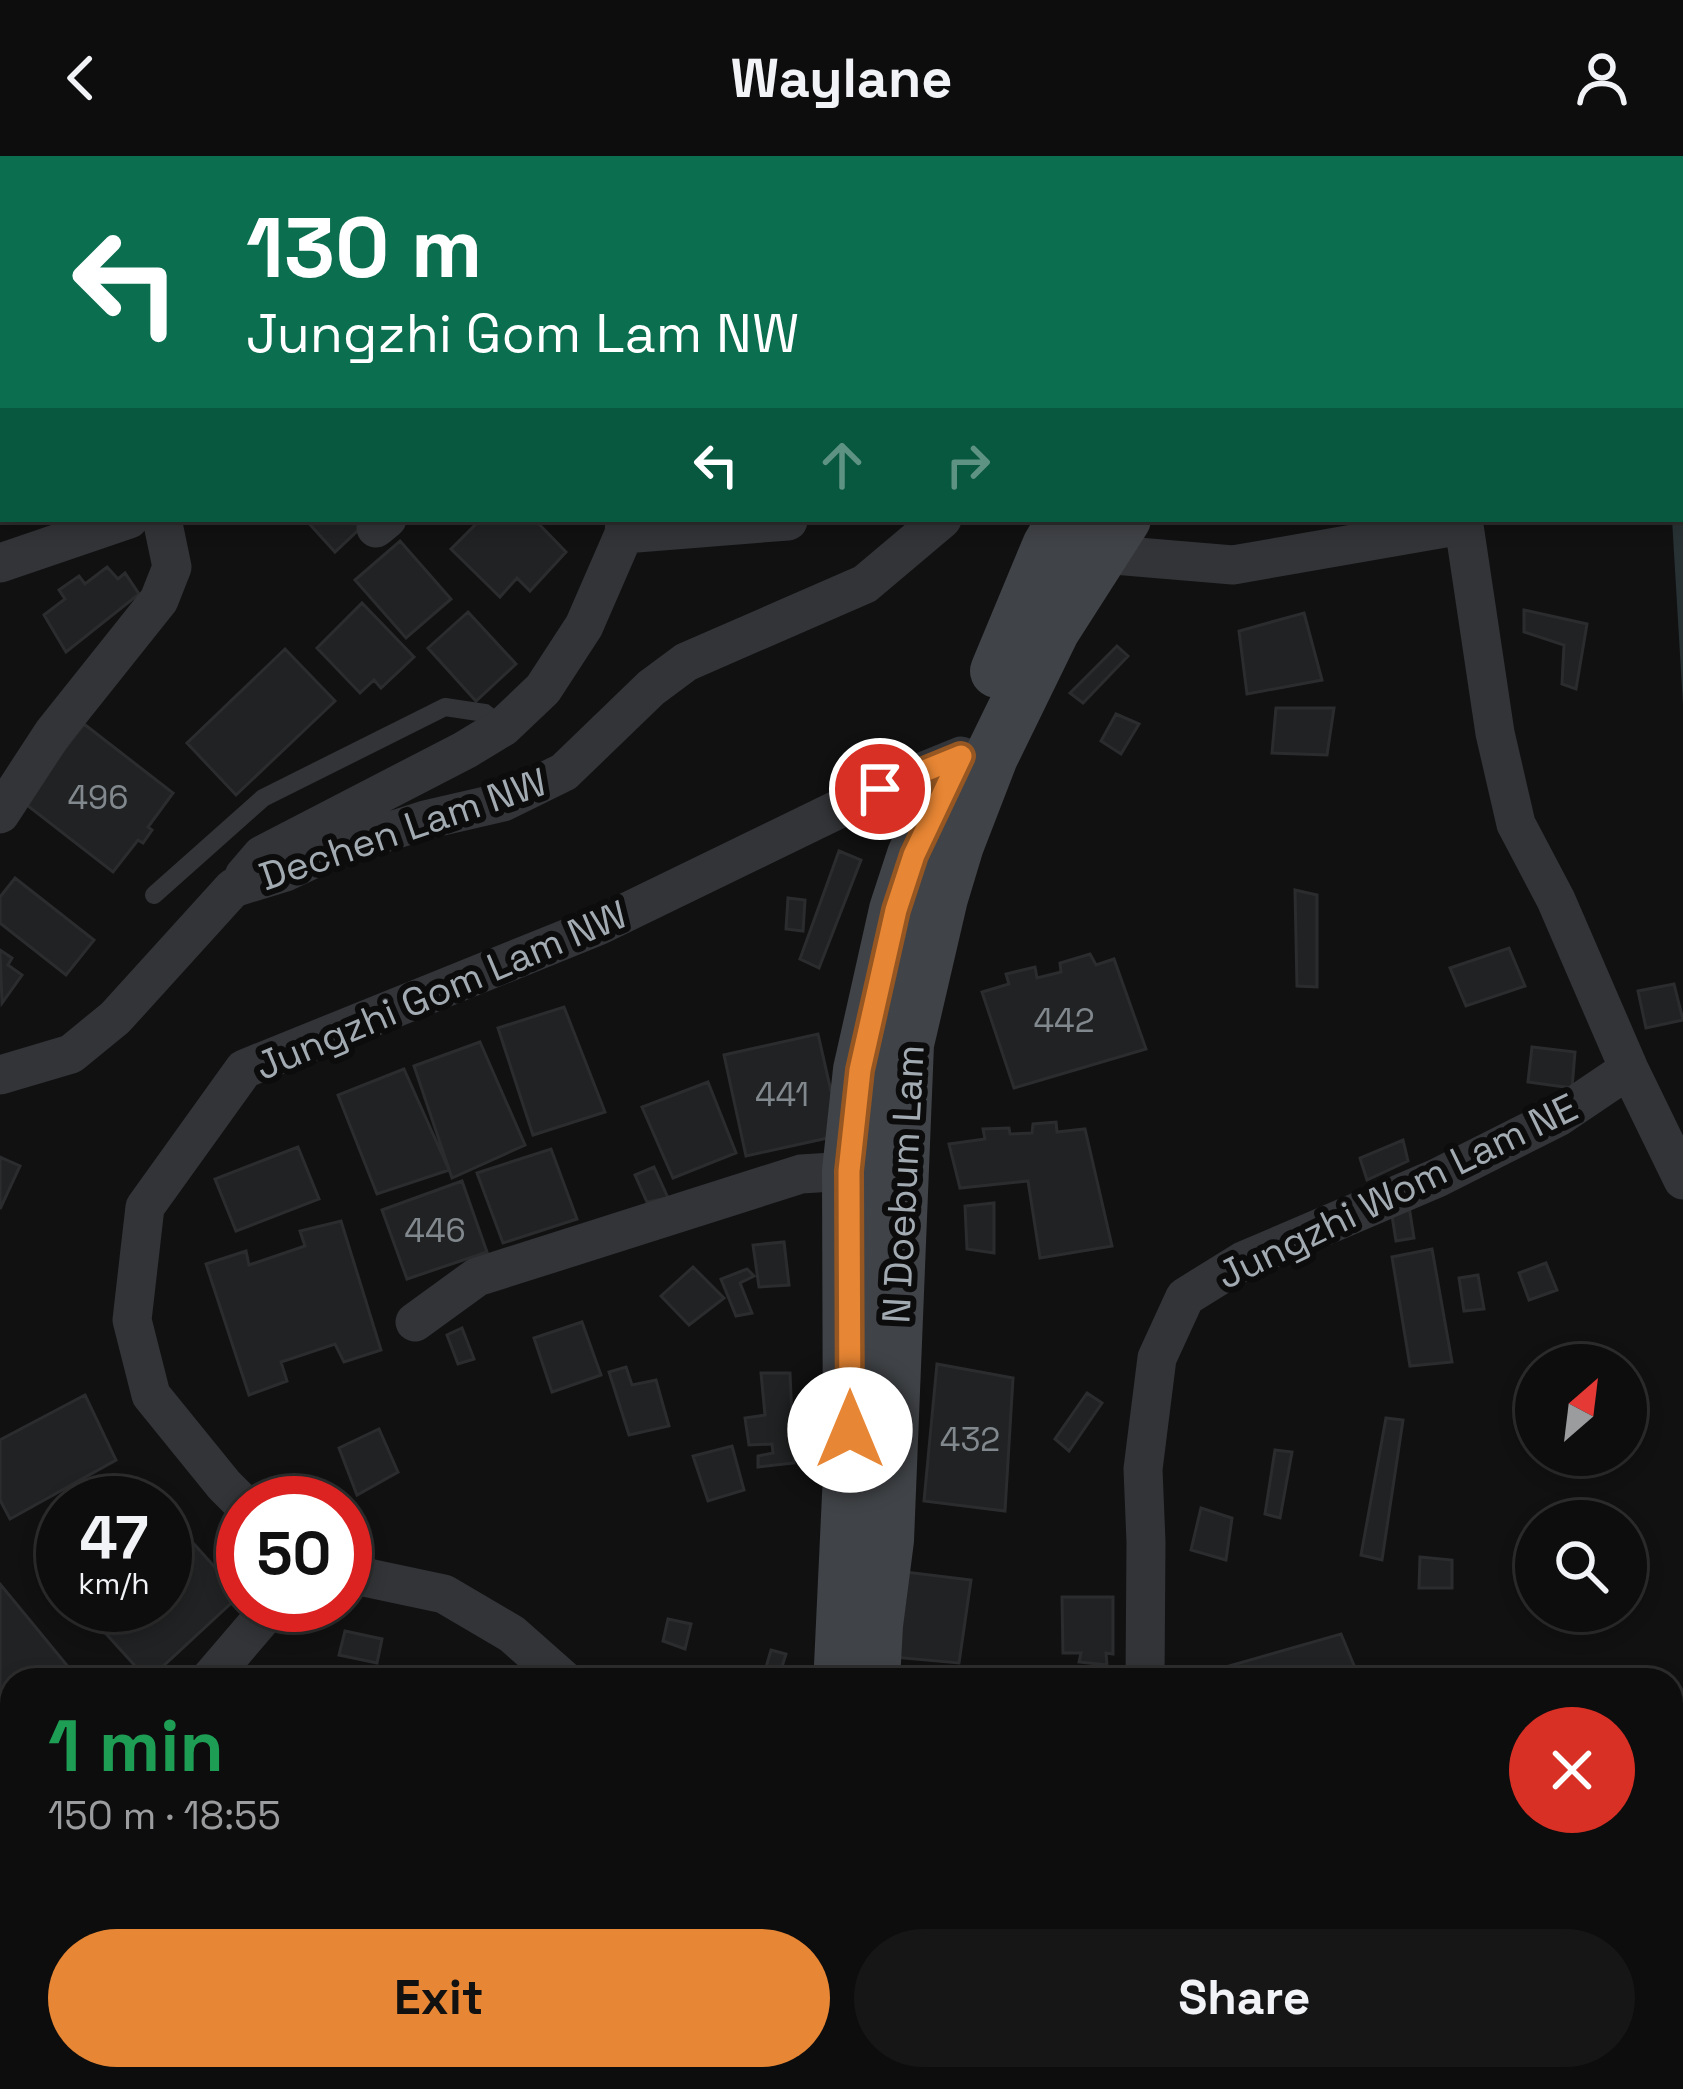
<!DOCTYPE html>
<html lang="en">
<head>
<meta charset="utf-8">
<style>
	:root { --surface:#0d0d0e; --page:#161617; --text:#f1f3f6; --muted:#9a9c9e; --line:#2d2d2e; --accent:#e78634 }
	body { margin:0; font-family:"Space Grotesk",sans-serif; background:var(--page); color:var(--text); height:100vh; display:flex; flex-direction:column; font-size:45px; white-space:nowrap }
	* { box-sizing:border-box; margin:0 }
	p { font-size:39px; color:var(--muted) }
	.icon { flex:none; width:66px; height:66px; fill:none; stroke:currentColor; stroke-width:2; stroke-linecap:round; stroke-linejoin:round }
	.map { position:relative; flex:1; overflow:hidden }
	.details { position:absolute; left:0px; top:1512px; width:1683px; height:423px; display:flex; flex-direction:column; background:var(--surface); border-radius:36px 36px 0 0; box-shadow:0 6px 18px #0003,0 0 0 3px var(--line) }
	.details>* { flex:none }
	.top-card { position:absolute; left:0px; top:0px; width:1683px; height:366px; box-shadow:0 6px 18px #0003,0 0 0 3px var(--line); background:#0b6e4f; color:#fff; overflow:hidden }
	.needle { width:78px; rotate:28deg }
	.controls { position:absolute; left:1515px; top:1188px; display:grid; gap:24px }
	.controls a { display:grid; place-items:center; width:132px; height:132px; border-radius:50%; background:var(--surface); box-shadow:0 6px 18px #0003,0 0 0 3px var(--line); font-size:60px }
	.speed { position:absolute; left:36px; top:1320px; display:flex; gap:24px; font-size:60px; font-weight:700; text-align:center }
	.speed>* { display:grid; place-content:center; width:156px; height:156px; border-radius:50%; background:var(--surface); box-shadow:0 6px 18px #0003,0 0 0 3px var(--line); line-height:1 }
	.speed small { font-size:30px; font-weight:400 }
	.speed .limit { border:18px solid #d22; background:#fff; color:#111 }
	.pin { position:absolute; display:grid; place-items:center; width:102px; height:102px; color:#fff; margin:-51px; border:6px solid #fff; border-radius:50%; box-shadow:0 3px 12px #0007 }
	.me { position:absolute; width:132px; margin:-66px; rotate:0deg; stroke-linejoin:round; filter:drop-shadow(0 0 9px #0008) }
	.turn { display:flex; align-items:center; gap:42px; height:252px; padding:0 48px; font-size:54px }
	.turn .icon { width:156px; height:156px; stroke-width:2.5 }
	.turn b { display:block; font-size:84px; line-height:102px }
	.lanes { display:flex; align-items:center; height:114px; padding:0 48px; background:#0003; justify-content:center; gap:60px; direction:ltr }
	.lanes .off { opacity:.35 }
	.round { display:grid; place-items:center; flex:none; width:126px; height:126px; border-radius:63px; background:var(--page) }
	.overview { display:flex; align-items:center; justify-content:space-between; height:204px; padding:0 48px }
	h1 { font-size:72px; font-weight:700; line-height:90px; color:#1e9e55 }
	.action { display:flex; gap:24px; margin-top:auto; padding:24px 48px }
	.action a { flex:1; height:138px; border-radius:72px; background:var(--accent); color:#111; font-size:48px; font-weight:700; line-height:138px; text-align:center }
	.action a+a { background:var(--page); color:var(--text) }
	header { display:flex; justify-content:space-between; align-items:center; height:156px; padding:0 48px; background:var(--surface); font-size:54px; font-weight:700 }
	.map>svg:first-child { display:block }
</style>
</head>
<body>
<header><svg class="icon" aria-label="back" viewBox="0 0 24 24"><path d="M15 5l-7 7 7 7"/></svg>Waylane<svg class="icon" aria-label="person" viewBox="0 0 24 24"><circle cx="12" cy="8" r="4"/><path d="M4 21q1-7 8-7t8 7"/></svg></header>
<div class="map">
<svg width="1683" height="1933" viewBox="0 0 1683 1933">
	<rect width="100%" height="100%" fill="#111112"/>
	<path fill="#283235" d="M1683,199V549L1672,363H1680V210Z"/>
	<path fill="#212223" stroke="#2b2c2e" stroke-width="3" d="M305,363H370L335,396Z
		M481,363H534L566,396L530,435L517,422L500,441L451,393Z
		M400,385L451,443L406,482L355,424Z
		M107,411L118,423L125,417L139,438L66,496L44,459L65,443L59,434L79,420L85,428Z
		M362,447L414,501L381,532L374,524L360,537L317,492Z
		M1524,454L1587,468L1576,533L1562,528L1564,489L1524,476Z
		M468,456L516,508L476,545L428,492Z
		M1304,457L1322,524L1247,538L1239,475Z
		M1117,490L1128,500L1083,547L1070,537Z
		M285,493L335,545L236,639L187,587Z
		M1276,552H1334L1327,599L1272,597Z
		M1116,558L1139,568L1121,598L1101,585Z
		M84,568L173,637L148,671L152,674L143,687L138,684L113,716L23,646Z
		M839,695L861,704L819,812L800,803Z
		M15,722L94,784L66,819L0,767V741Z
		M1295,734L1317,739V831L1297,830Z
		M788,742L805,744L803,775L786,773Z
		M1509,792L1525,830L1466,850L1450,812Z
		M0,794L12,802L8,809L22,819L2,847Z
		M1090,798L1096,809L1114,803L1146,893L1014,932L982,836L1009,828L1006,818L1035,811L1037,822L1061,816L1060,807Z
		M1674,828L1683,864L1646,872L1638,835Z
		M564,851L605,956L533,979L498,872Z
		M818,878L841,979L746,1000L724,899Z
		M480,886L525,989L452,1022L414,910Z
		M1532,891L1575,896L1572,932L1528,926Z
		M404,913L449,1014L377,1038L338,939Z
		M708,926L736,997L673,1022L642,951Z
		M1056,966L1057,976L1085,973L1112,1090L1040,1102L1028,1025L960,1032L949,988L985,983L983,973L1009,972L1010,978L1032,977L1033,968Z
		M1403,984L1408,1005L1367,1024L1360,1002Z
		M298,991L319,1043L236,1075L215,1023Z
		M551,993L577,1063L503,1087L477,1017Z
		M0,1001L20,1010L0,1053Z
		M654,1011L668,1042L647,1046L635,1019Z
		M462,1025L487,1096L407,1123L382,1054Z
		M1408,1044L1414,1082L1396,1085L1390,1047Z
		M994,1047V1097L967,1093L965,1050Z
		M341,1065L381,1194L344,1206L335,1188L281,1206L287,1225L249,1239L206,1108L246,1095L249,1109L305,1090L300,1075Z
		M784,1086L789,1129L759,1131L753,1089Z
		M1432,1093L1452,1206L1410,1210L1392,1101Z
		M1546,1107L1557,1134L1529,1144L1519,1117Z
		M693,1111L724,1142L689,1169L661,1140Z
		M747,1113L754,1120L740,1127L752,1157L736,1160L721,1123Z
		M1478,1119L1484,1153L1464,1155L1459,1122Z
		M582,1166L601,1219L552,1236L534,1182Z
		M462,1172L474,1203L458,1208L447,1179Z
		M937,1208L1013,1222L1005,1355L924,1345Z
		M626,1211L632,1229L656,1224L669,1270L629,1279L609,1216Z
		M761,1217H790L794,1307L758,1311V1300L773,1297L772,1288L749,1289L745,1262L765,1259Z
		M1087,1237L1102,1247L1069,1295L1055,1283Z
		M85,1239L116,1304L10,1363L0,1344V1284Z
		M1386,1262L1403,1264L1382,1404L1361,1399Z
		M379,1273L398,1316L357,1339L339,1292Z
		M732,1290L744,1334L708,1345L693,1300Z
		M1275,1294L1292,1296L1280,1362L1265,1358Z
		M1201,1352L1232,1362L1226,1404L1191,1394Z
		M165,1356L240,1439L148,1524L80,1449H165Z
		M1420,1401L1452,1404V1432H1419Z
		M897,1415L971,1424L959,1507L881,1500Z
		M0,1428L79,1524H12V1553L0,1539Z
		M1062,1441H1113V1498L1106,1497L1107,1509L1079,1506L1081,1497H1063Z
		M668,1463L691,1468L685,1493L663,1485Z
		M345,1475L382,1483L377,1507L339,1499Z
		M1341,1478L1360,1524H1218L1215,1514Z
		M771,1494L786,1498L778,1523L764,1518Z
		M1683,1684V1770L1671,1774V1687Z
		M111,1923H186L204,1933H106Z
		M337,1923H386L381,1933H357Z
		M550,1923H607L635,1933H546Z
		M1130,1923H1241L1240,1933H1128Z"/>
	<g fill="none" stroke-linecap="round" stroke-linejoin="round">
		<path stroke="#323437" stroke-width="18" d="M154,739L263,642L445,551L485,557L503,571"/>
		<path stroke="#323437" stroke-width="39" d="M146,3L148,0
			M553,3L555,0
			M1130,3L1132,0
			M1439,3L1441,0
			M1538,3L1539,0
			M1463,363L1495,577L1516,668L1556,744L1629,913L1683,1024
			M376,372L387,363
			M624,378L788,365
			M1078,396L1233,409L1462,369
			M0,407L129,363
			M0,658L53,577L159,444L172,411L162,363
			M244,720L262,699L465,594L503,571L543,533L584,470L624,378L625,363
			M0,919L71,898L115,862L233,732L285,716L334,693L425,664L503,646L564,616L651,532L686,506L865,428L942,363
			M415,1166L477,1121L801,1018L849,1015
			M243,1348L224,1329L151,1239L132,1164L145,1051L244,913L598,770L880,633L961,600
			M345,1417L444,1438L512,1478L564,1524
			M209,1524L273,1449
			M1145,1524L1146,1386L1143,1313L1157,1202L1185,1141L1243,1105L1437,1022L1558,961L1629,913
			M0,1693L12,1687
			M265,1923L290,1933
			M18,1933L20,1923
			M489,1933L494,1923
			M1084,1933L1087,1923"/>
		<path stroke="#404347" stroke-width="54" d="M1203,3L1204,0
			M1248,3L1249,0
			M997,515L1049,390L1065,363
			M841,1510L850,1318L849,1015L860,914L896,754L914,699L945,635
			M873,1524L876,1469L887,1384L907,888L941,742L957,689L991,601L1053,474L1124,363
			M739,1933L744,1923
			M783,1933L788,1923"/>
	</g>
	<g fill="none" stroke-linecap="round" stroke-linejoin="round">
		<defs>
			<path id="route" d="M850,1274L849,1015L860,914L896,754L914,699L961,600L880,633"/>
		</defs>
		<use href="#route" stroke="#965722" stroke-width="30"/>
		<use href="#route" stroke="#e78634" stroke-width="21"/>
	</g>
	<g text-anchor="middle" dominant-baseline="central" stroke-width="12" stroke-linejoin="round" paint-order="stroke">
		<g font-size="33" fill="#82898e">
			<text x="98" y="642">496</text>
			<text x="1064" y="865">442</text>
			<text x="782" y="939">441</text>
			<text x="435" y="1075">446</text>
			<text x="970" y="1284">432</text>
		</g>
		<g font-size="39" fill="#a3abb2" stroke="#0c0c0d">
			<text transform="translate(403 673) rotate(-19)">Dechen Lam NW</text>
			<text transform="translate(441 834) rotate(-23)">Jungzhi Gom Lam NW</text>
			<text transform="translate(903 1028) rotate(-87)">N Doebum Lam</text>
			<text transform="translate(1397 1035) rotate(-26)">Jungzhi Wom Lam NE</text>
		</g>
	</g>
</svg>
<div class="controls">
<a><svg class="needle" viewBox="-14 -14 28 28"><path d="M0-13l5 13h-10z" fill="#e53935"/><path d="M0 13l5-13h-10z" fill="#9a9c9e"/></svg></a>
<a><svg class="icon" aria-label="search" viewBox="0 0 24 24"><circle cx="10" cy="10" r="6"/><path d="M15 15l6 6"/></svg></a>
</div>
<div class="speed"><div>47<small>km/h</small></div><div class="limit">50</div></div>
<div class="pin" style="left:880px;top:633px;background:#d93025"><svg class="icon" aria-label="arrive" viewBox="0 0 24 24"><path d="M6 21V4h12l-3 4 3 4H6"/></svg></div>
<svg class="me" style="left:850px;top:1274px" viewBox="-20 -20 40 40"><circle r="19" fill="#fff"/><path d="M0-13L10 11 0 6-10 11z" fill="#e78634"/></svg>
<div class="top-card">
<div class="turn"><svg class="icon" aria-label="left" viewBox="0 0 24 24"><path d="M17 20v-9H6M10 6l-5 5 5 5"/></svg><div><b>130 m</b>Jungzhi Gom Lam NW</div></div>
<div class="lanes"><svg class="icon" aria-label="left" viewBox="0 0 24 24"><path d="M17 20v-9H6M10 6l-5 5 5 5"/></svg><svg class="icon off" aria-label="ahead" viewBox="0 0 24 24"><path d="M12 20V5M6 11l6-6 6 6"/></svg><svg class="icon off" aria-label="right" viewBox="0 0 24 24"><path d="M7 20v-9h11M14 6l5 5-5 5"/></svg></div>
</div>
<section class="details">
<div class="overview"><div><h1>1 min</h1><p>150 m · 18:55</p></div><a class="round" style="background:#d93025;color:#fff"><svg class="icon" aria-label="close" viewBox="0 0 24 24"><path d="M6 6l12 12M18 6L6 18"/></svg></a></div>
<div class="action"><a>Exit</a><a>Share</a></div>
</section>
</div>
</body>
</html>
